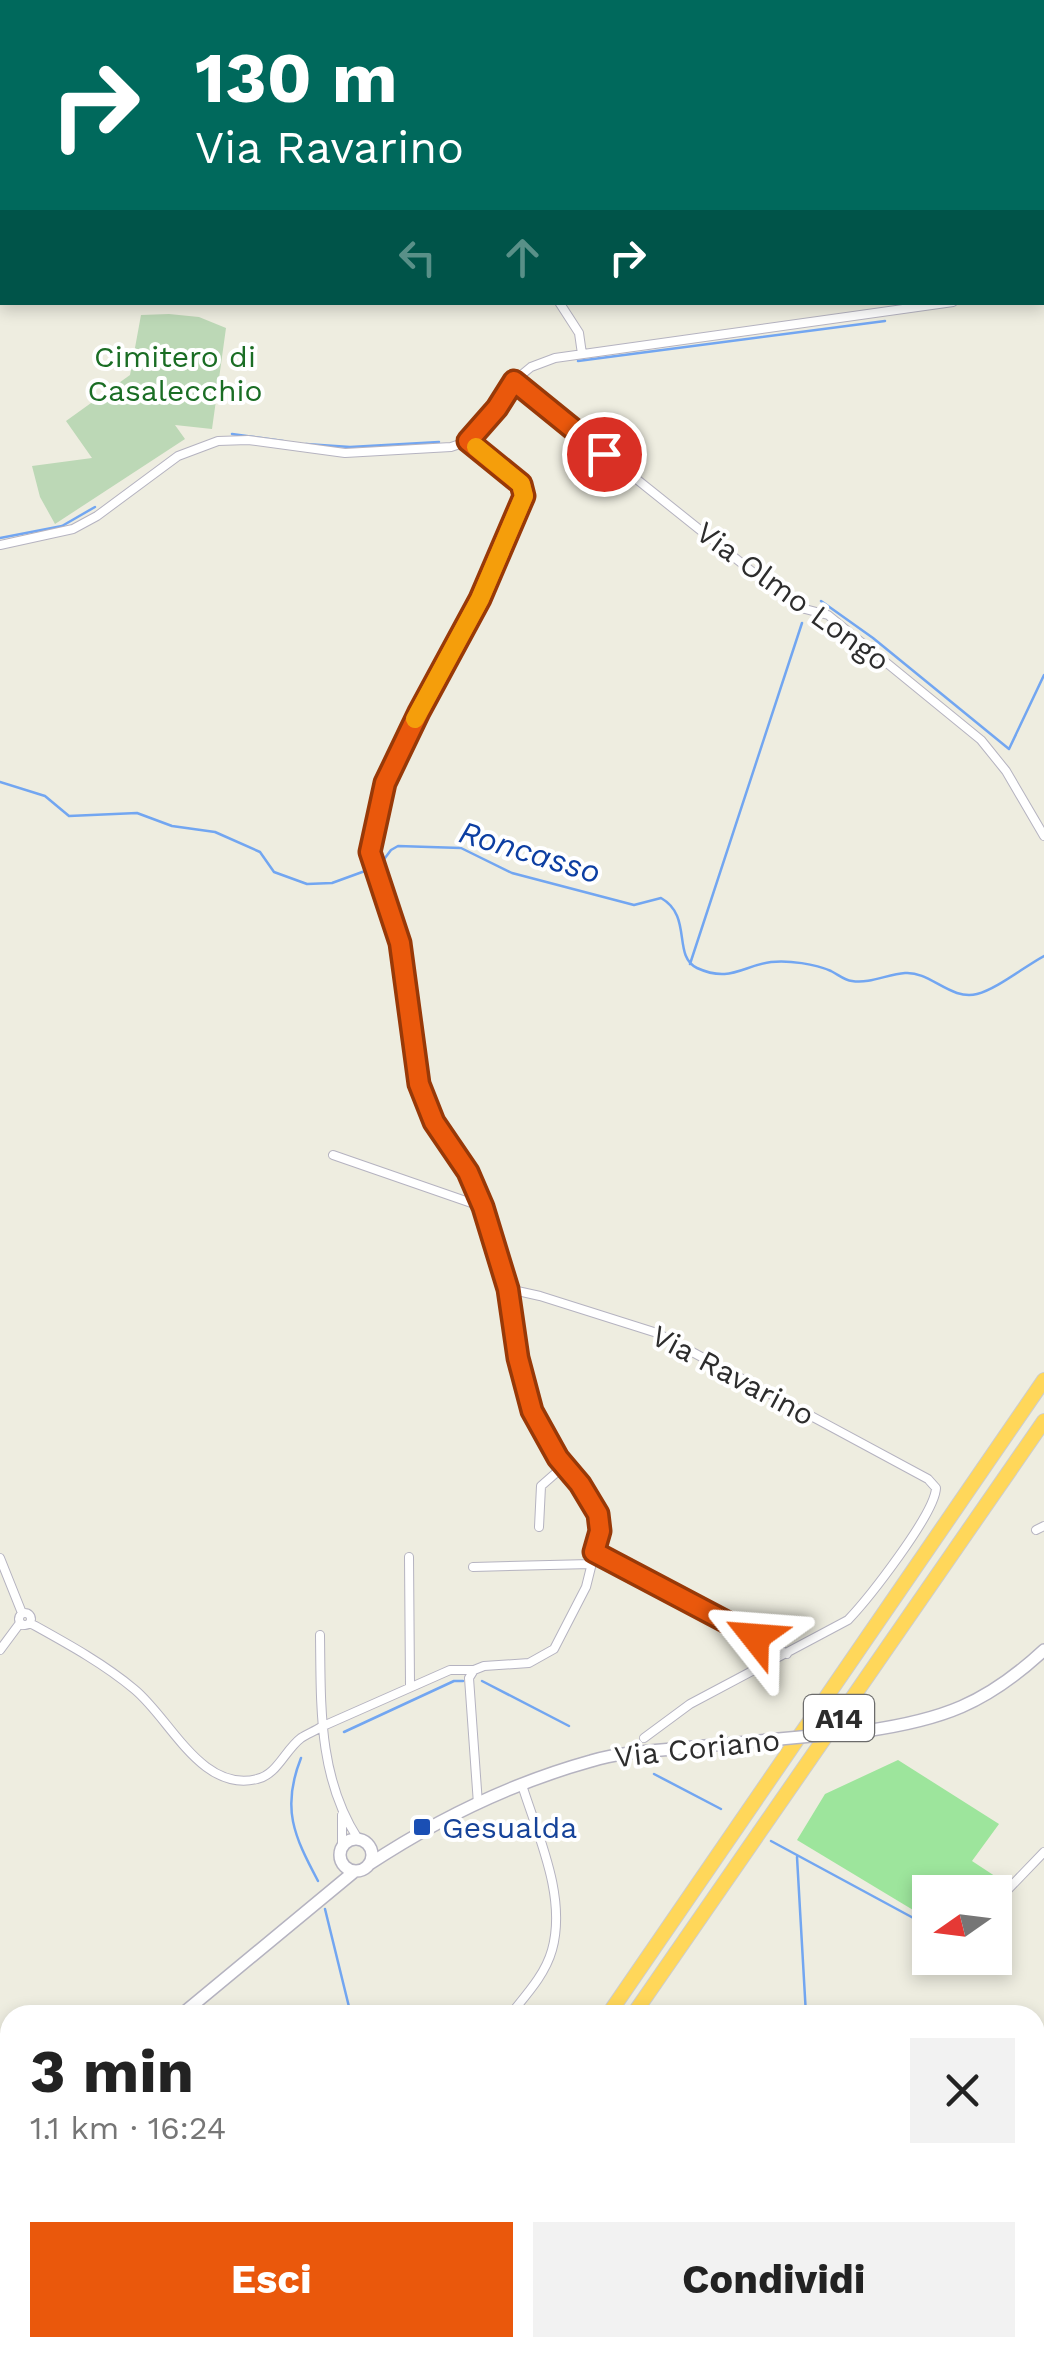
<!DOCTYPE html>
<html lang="it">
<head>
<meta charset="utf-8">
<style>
	:root { --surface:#fff; --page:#f2f2f2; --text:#222; --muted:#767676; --accent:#ea580c }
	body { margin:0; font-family:"Work Sans",sans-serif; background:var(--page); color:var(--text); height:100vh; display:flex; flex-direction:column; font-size:38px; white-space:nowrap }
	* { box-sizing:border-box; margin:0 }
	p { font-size:32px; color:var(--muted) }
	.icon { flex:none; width:55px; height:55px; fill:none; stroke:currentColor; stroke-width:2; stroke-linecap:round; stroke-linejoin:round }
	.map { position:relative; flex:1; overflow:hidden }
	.side { position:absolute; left:0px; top:2005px; width:1045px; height:352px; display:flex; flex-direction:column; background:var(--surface); border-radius:30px 30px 0 0; box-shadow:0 5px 15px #0003 }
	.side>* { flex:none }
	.guide { position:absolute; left:0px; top:0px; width:1045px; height:305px; box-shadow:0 5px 15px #0003; background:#00695c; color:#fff; overflow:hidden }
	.needle { width:65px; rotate:256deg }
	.fabs { position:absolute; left:912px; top:1875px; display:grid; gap:20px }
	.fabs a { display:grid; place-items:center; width:100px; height:100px; border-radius:0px; background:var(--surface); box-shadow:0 5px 15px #0003; font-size:50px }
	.pin { position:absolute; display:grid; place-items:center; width:85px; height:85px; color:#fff; margin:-42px; border:5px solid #fff; border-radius:50%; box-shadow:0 2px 10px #0007 }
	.me { position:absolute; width:110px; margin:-55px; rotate:298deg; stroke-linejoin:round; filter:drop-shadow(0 0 8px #0008) }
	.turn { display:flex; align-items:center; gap:35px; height:210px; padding:0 30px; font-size:45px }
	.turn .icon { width:130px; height:130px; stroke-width:2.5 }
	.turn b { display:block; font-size:70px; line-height:85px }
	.lanes { display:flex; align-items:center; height:95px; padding:0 30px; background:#0003; justify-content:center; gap:50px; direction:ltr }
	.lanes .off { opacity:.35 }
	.round { display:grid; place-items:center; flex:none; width:105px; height:105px; border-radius:0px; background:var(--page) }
	.overview { display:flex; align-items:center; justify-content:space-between; height:170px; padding:0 30px }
	h1 { font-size:60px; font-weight:700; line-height:75px }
	.primary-button { display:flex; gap:20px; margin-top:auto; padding:20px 30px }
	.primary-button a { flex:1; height:115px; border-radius:0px; background:var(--accent); color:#fff; font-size:40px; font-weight:700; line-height:115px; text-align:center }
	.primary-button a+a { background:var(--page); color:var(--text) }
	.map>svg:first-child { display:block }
</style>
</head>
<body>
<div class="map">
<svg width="1044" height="2357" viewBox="0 0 1044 2357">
	<rect width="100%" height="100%" fill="#eeede0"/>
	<path fill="#9de59c" d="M898,1760L999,1824L972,1861L1007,1884L995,1898V1892H930L928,1919L797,1840L825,1794Z"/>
	<path fill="#bcd8b6" d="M169,314L199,317L226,328L212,429L175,425L185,439L55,524L40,497L32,466L92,458L66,421L130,375L141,315Z"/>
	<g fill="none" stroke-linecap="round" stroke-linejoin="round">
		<path stroke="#72a6f1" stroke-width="2.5" d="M1042,295L1044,294
			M578,361L885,321
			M232,434L283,441
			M306,444L350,447L439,442
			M0,538L62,526L95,507
			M821,601L873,638L1009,749L1044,675
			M0,782L45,796L69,816L137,813L172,826L215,832L260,852L274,872L307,884L332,883L365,871
			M379,866L391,850L398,846L461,848L512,873L634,905L661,898C693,916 672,956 697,968C730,983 742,966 771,962C789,960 815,964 831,971C839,975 844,980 852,981C870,984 888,974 905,973C930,971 951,1001 977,994C997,989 1025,966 1044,956
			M690,964L802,623
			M482,1681L569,1726
			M344,1732L454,1681H463
			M301,1758C281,1808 294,1836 318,1881
			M654,1774L721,1809
			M771,1841L930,1927
			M797,1857L806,2015
			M325,1909L351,2015
			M912,2348L915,2357
			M203,2357L212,2348"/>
		<defs>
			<path id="minor" d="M719,2L721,0
				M1042,287H1044
				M559,302L579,333L582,354
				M514,381L785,598L805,609L828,615L981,740L1006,771L1044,836
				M468,441L521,485L524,496L480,599L419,711L385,783L370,852L400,943L419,1084L434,1122L468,1172L483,1207L508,1289L518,1358L532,1411L558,1458L581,1484L598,1514L600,1531L586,1587L554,1649L529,1663L484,1666L474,1670L469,1678L478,1804
				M0,545L73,529L97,516L178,456L218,441L248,440L345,453L451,447L463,443L477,434L514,381L531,367L555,358L953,302
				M333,1155L483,1207
				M508,1289L540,1296L657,1333L928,1479L936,1488C935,1514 868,1599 848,1620L690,1704L644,1738
				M539,1527L541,1486L565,1465
				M1036,1530L1044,1526
				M594,1552L787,1654
				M409,1557L410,1685
				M0,1558L22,1613
				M473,1567L591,1564
				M19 1619a6 6 0 1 1 12 0a6 6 0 1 1-12 0Z
				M30,1623C66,1643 103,1663 134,1689C170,1718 201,1793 257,1779C277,1775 285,1750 301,1738C307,1734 315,1731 321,1727L450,1670H474
				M320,1635C321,1706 318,1777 358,1839
				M0,1650L20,1623
				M342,1849V1815
				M995,1903L1044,1852
				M510,2015C526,1995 545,1975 552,1950C567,1897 538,1836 522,1785
				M1035,2179L1044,2177
				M655,2348L658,2357
				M274,2357L280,2348
				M424,2357L439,2348"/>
			<path id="secondary" d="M865,1731C942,1720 986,1704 1044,1650
				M340 1855a16 16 0 1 1 32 0a16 16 0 1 1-32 0Z
				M368,1865C436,1820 512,1783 591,1761C620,1752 652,1751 683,1748
				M181,2015L355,1871
				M0,2164L10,2156"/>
			<path id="motorway" d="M608,2015L1044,1380
				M633,2015L1044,1421
				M374,2357L381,2348
				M397,2357L403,2348"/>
		</defs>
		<use href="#minor" stroke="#b5b3c0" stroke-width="10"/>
		<use href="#secondary" stroke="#b5b3c0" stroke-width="14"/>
		<use href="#motorway" stroke="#cdcdcd" stroke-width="16"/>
		<use href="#minor" stroke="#fff" stroke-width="8"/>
		<use href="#secondary" stroke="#fff" stroke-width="11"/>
		<use href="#motorway" stroke="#ffd75a" stroke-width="14"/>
		<defs>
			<path id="secondary-bridge" d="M683,1748L865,1731"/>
		</defs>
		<use href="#secondary-bridge" stroke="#b5b3c0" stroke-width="14" stroke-linecap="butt"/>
		<use href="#secondary-bridge" stroke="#fff" stroke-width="11"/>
	</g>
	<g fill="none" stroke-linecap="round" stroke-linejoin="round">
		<defs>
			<path id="route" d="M604,454L514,381L497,408L468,441L521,484L524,496L480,599L419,712L385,783L370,852L400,943L419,1084L434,1122L468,1172L483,1207L508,1289L518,1358L532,1411L558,1458L580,1484L598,1514L600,1531L594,1552L755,1637"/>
		</defs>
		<use href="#route" stroke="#983908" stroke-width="25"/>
		<use href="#route" stroke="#ea580c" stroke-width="18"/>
		<path stroke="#f59e0b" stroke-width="18" d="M415,719L480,599L524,496L521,484L476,447"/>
	</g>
	<rect fill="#1a4fb4" stroke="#fff" stroke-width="4" x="412" y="1817" width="20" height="20" rx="5"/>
	<g text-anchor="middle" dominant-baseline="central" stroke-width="8" stroke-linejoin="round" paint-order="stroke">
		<rect fill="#fff" stroke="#6c6c6c" stroke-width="2.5" x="804" y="1695" width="70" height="46" rx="8"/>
		<g font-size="28" font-weight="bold" fill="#2d2d2d">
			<text x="839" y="1718">A14</text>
		</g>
		<g font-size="30" fill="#1a6d24" stroke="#fff">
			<text x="175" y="356">Cimitero di<tspan x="175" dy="34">Casalecchio</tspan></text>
		</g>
		<g font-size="30" fill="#2d2d2d" stroke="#fff">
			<text transform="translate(793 596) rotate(36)">Via Olmo Longo</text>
			<text transform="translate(733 1375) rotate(28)">Via Ravarino</text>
			<text transform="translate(697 1748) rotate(-6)">Via Coriano</text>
		</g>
		<g font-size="30" fill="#164399" stroke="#fff" text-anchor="start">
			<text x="442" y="1827">Gesualda</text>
		</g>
		<g font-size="32" font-style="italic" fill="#0c3ea2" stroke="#fff">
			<text transform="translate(530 852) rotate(17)">Roncasso</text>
		</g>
	</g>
</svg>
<div class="fabs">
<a><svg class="needle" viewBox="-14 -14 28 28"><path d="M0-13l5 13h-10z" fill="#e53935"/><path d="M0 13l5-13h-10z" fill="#767676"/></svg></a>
</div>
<div class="pin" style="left:604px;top:454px;background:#d93025"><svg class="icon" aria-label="arrive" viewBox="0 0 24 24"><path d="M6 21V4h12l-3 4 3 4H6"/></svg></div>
<svg class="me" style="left:755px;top:1637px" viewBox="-20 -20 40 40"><path d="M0-17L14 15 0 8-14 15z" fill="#ea580c" stroke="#fff" stroke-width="4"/></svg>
<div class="guide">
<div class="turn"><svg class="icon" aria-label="right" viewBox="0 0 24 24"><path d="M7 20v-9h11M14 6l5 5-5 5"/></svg><div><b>130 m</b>Via Ravarino</div></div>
<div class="lanes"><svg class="icon off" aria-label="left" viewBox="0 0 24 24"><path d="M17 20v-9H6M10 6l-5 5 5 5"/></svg><svg class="icon off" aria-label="ahead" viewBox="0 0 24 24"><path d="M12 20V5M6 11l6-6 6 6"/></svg><svg class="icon" aria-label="right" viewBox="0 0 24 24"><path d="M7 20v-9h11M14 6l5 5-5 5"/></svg></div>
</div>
<section class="side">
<div class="overview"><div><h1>3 min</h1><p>1.1 km · 16:24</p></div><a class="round"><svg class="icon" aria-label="close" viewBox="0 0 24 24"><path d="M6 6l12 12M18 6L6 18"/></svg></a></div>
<div class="primary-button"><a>Esci</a><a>Condividi</a></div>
</section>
</div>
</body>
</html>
